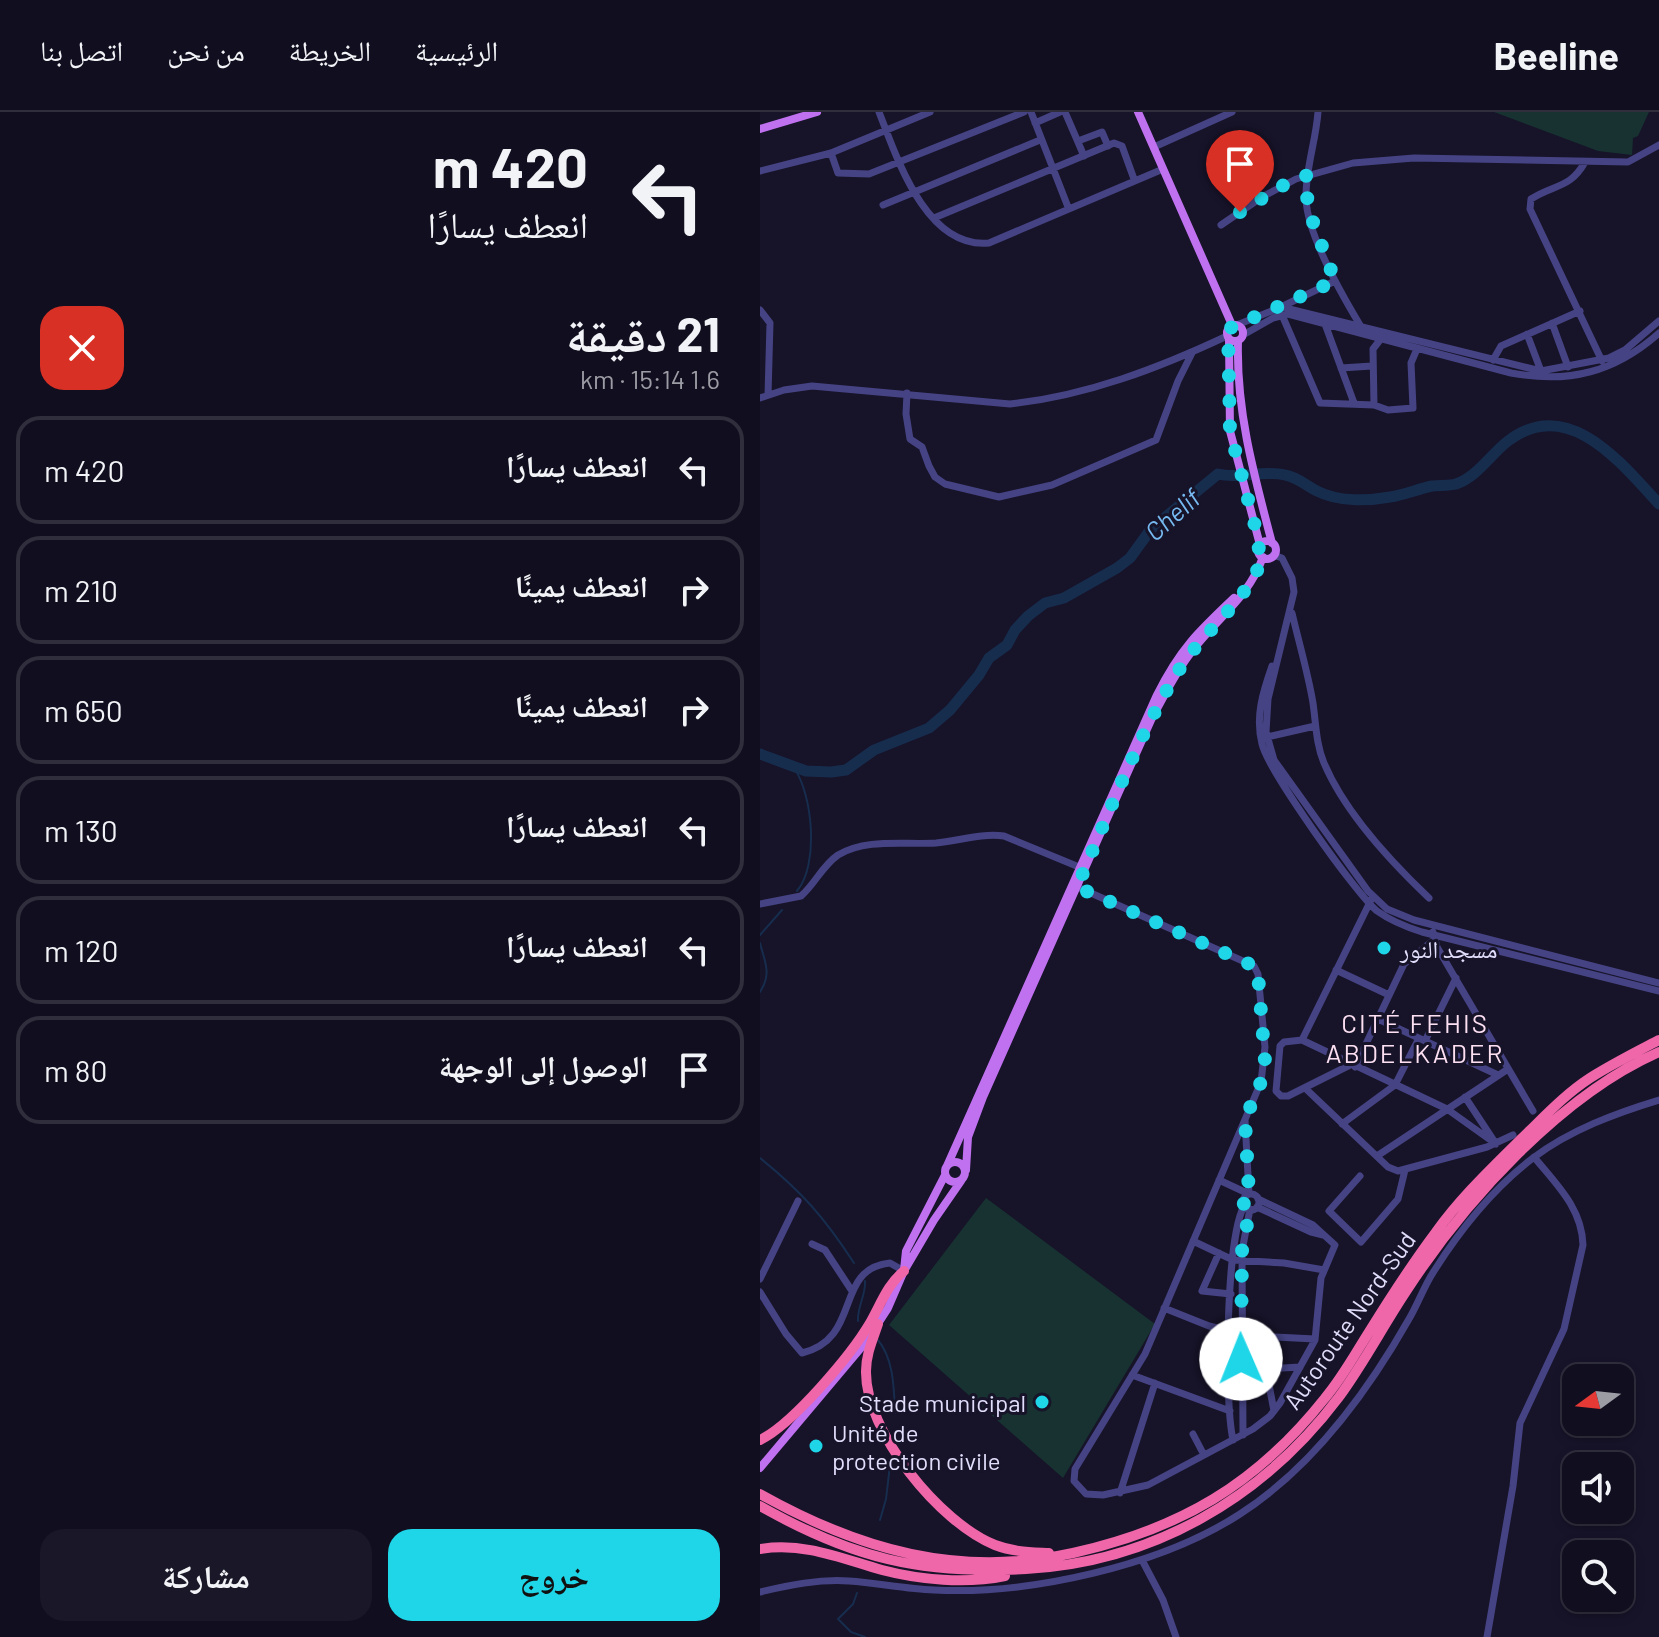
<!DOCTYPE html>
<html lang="ar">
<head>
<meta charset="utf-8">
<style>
	:root { --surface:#110e1f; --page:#1a1728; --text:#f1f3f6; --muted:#9c9ca4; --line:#302e3d; --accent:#1ed6e8 }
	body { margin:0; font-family:Barlow,"Noto Naskh Arabic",sans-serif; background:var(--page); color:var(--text); direction:rtl; height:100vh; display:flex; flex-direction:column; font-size:30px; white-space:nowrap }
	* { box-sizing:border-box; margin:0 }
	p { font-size:26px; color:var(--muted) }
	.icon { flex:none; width:44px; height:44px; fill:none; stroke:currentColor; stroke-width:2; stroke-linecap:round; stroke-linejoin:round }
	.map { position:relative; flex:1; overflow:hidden; direction:ltr }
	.side { display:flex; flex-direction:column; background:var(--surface); width:760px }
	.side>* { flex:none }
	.guide { background:#110e1f; color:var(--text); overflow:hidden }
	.needle { width:52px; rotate:255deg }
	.controls { position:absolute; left:802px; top:1252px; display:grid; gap:16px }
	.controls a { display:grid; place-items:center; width:72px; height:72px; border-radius:16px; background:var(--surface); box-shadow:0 4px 12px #0003,0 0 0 2px var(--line); font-size:40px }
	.pin { position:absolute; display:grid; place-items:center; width:68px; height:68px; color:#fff; margin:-82px -34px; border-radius:50% 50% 50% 0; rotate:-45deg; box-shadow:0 0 8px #0007 }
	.pin .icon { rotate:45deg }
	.me { position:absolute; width:88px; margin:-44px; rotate:359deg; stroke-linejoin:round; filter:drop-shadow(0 0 6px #0008) }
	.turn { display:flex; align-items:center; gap:28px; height:168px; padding:0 40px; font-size:36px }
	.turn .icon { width:104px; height:104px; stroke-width:2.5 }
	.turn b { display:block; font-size:56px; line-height:68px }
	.round { display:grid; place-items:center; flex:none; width:84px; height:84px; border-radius:24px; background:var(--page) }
	.head { display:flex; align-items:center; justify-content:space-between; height:136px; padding:0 40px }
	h1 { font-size:48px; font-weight:700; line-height:60px }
	.primary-button { display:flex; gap:16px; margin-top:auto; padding:16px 40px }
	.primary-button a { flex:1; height:92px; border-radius:24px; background:var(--accent); color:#111; font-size:32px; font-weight:700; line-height:92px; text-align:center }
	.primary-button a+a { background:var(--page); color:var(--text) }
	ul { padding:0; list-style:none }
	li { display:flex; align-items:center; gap:24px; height:108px; margin:0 16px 12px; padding:0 24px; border:4px solid var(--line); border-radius:24px }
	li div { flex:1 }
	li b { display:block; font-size:30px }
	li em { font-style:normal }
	header { display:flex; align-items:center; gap:48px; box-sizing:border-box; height:112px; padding:0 40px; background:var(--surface); border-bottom:2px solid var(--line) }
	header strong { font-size:38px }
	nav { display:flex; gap:44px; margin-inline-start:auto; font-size:28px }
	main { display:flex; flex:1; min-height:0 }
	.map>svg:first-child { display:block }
</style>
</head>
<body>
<header>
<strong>Beeline</strong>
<nav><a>الرئيسية</a><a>الخريطة</a><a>من نحن</a><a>اتصل بنا</a></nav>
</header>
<main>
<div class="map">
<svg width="899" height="1525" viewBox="0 0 899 1525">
	<rect width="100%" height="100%" fill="#171329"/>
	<path fill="#173231" d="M734,0H889L878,24L873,26L872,43L838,39Z
		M226,1086L395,1212L303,1366L129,1213Z"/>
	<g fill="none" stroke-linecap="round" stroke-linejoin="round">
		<path stroke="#172d4e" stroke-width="2" d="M34,656C53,683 59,753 37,779
			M0,823L22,798
			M0,831C5,851 12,861 0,880
			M0,1046C42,1080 64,1105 94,1151
			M98,1209C97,1195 106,1183 105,1169
			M117,1227C134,1246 134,1277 135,1301
			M120,1408L126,1387L130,1353
			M97,1481L93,1492L78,1507L91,1520L105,1525"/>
		<path stroke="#172d4e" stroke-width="11" d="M0,642L46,659L71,660L86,658L114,638L169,616L190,598L219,563L229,546L247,533L255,518L268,504L285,491L304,486L357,456L370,446L391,417L458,362C480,367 503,358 525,363C538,365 546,374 557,379C578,390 608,389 630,385C644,383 658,377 672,374C679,373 689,374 696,372C717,365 731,342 748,329C808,283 861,351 899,392"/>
		<path stroke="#454383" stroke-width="7" d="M119,0C137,46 166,137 229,131L403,57
			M271,0L308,95
			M305,0L324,44
			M558,0C556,29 545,58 546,87C547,121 582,183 600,213
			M275,11L300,0
			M318,29L342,20L348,34
			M394,35L472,0
			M71,41L78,61L109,62L264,0
			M825,50C810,77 794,72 771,87L770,97L842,249
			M0,59L71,41L170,0
			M123,93L280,28
			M174,106L354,31L362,34L374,67
			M461,113L502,85L536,67L593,51L654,46L868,50L899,33
			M523,194L575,169
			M0,198L10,211L8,283
			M522,203L560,291L614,293L628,298L653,296L651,251L657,237
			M792,211L808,255
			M565,212L594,291
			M477,213L521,195L781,259L849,246L865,238L899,209
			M767,222L781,259
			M483,223L513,206L528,202L751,261C809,272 855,260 899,221
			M733,248L741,234L820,199
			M581,256L612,254
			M147,281L146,302L150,327L162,335L169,354L175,365L185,372L239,385L292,373L396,328L418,269L432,241
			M0,286L24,278L52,274L250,292C326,284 399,256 467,224
			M614,293L613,237L620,228
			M513,443L522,446L532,466L534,480L508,587L506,620L514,648L608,779L627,797L654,808L899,871
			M532,501C539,531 548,561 553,591C556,612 556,632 564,651C585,701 630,749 669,786
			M512,554C503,580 495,604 502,632C508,658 596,782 617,799C631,809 646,815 662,820L899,879
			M507,625L555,614
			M313,773L494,854L498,862L505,935L501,970L385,1242L315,1357L314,1369L326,1382L343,1383L388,1373L493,1317L510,1304L520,1291L555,1228L561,1166L575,1133L553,1113L498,1087
			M0,792L41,784C55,772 62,754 78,743C106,726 144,733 176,731C198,729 221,721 244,724L319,755
			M673,820L677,835L773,999
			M576,858L629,883
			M618,907L738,963
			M542,928L687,997L736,1032L705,985
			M665,929L696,866
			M590,953L528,984H521L516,979L520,934L524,930L542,928L611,788
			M595,955L644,852L675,827
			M545,976L628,1055L638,1059L727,1035L753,1023
			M485,1008L489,1082
			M582,1012L635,973L659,926
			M617,1044L748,957
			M600,1064L569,1099L601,1130L638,1087L645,1058
			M459,1068L489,1082
			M483 1090a8 8 0 1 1 16 0a8 8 0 1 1-16 0Z
			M497,1095L551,1120L563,1123
			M433,1129L473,1148L524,1151L564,1158
			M52,1132L65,1138L92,1179
			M459,1141L442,1179L471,1182
			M0,1167L38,1089
			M0,1180L26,1222L42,1241C103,1226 73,1157 130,1151L144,1159
			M404,1196L449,1214L492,1224L555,1227
			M372,1263L470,1299
			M514,1299L506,1257L540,1255
			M433,1322L444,1343
			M483,1323L482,1139L490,1097
			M473,1328C464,1288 466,1127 484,1094
			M360,1381L395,1271
			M382,1448L403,1488L416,1525
			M0,1480C29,1473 59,1467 89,1469C118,1471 145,1477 174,1478C269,1483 400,1454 480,1402C553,1355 607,1281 649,1207C658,1192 664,1174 674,1159C700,1118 735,1075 773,1046C810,1018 856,1001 899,988
			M727,1525L753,1374L760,1311L804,1217L823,1133C822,1096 796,1072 774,1045"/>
		<path stroke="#bf71f0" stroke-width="8" d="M378,0L472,213
			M0,17L57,0
			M467 221a8 8 0 1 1 16 0a8 8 0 1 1-16 0Z
			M469,227L470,319L500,433
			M478,229C476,299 494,363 512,431
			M498 438a9 9 0 1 1 18 0a9 9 0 1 1-18 0Z
			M185 1060a10 10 0 1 1 20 0a10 10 0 1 1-20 0Z
			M187,1054L397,583C420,537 438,520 474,486
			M206,1058L208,1025L223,985L391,608C405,582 418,556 436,534C461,503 489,484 503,445
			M144,1158L146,1139L185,1063
			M0,1356L106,1230L128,1196L144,1159L174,1108L201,1069"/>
		<path stroke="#ef66a9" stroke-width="10" d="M118,1212C113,1227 106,1242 106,1259C105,1320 180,1411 235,1433C253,1440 271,1440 289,1441
			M0,1328C33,1312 91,1243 110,1211C121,1192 127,1173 144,1159
			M0,1382C100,1438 198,1466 313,1441C420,1417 496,1373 565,1286C582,1266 595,1242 609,1220C630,1186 652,1152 676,1120C701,1085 732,1056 762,1026C784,1005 804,983 830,966C852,952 876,940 899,928
			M0,1394C92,1446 161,1463 266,1457C393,1450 503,1386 579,1285C604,1251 623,1214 647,1178C705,1089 801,983 899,940
			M0,1437C44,1430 80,1446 122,1458C160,1468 206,1472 245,1464"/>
	</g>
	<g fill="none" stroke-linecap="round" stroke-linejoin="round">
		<path stroke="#1ed6e8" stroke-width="14" stroke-dasharray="0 25.2" d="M480,100L522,74L548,63L547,94L575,169L468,217L470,319L500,433L498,438L503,445C486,491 445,517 419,558C377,625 349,702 317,775L494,854L498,862L505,949L501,970L485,1007L489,1082L484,1086L483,1091L490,1097L482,1139L481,1247"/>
	</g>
	<g fill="#1ed6e8" stroke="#171329" stroke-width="3">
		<circle cx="624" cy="836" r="8"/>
		<circle cx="282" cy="1290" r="8"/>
		<circle cx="56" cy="1334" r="8"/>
	</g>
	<g text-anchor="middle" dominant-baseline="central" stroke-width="6" stroke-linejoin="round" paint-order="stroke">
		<g font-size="24" fill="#e1defc" stroke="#171329" text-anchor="start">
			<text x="640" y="836">مسجد النور</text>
			<text x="266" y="1290" text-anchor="end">Stade municipal</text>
			<text x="72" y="1320">Unité de<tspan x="72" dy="28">protection civile</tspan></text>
		</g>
		<g font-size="24" fill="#e1defc" stroke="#171329">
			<text transform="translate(589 1208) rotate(-55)">Autoroute Nord-Sud</text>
		</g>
		<g font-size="26" font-style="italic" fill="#77baf1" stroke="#171329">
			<text transform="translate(412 402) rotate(-41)">Chelif</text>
		</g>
		<g font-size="26" letter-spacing="2" fill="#fce0f2" stroke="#171329">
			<text x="655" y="910">CITÉ FEHIS<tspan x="655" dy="30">ABDELKADER</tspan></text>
		</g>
	</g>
</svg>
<div class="controls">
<a><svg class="needle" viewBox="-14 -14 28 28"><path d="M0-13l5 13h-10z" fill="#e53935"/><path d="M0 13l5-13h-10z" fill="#9c9ca4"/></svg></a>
<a><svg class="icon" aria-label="sound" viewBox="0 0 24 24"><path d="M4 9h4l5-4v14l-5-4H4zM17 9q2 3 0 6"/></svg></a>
<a><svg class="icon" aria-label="search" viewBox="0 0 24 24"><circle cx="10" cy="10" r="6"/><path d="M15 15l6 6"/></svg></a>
</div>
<div class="pin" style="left:480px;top:100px;background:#d93025"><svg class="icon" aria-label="arrive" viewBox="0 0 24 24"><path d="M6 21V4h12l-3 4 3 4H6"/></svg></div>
<svg class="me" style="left:481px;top:1247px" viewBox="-20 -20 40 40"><circle r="19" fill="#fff"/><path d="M0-13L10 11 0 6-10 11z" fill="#1ed6e8"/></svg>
</div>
<section class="side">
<div class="guide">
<div class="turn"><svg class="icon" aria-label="left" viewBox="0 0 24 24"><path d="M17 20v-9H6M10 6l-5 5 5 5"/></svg><div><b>420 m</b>انعطف يسارًا</div></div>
</div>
<div class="head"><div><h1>21 دقيقة</h1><p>1.6 km · 15:14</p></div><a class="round" style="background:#d93025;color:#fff"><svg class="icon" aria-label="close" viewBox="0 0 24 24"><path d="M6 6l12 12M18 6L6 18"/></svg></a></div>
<ul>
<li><svg class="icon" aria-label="left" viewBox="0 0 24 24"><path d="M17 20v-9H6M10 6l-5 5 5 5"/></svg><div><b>انعطف يسارًا</b></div><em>420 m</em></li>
<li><svg class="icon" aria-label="right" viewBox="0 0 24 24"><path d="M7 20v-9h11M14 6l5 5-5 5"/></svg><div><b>انعطف يمينًا</b></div><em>210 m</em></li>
<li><svg class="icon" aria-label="right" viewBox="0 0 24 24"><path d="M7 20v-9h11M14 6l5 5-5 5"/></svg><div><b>انعطف يمينًا</b></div><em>650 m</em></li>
<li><svg class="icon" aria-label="left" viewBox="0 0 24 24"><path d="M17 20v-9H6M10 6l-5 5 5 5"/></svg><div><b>انعطف يسارًا</b></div><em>130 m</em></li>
<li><svg class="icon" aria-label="left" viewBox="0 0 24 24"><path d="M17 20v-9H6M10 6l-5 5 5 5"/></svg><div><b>انعطف يسارًا</b></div><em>120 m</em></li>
<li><svg class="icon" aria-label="arrive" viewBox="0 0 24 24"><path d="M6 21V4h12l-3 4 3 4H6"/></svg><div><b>الوصول إلى الوجهة</b></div><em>80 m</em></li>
</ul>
<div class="primary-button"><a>خروج</a><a>مشاركة</a></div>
</section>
</main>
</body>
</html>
